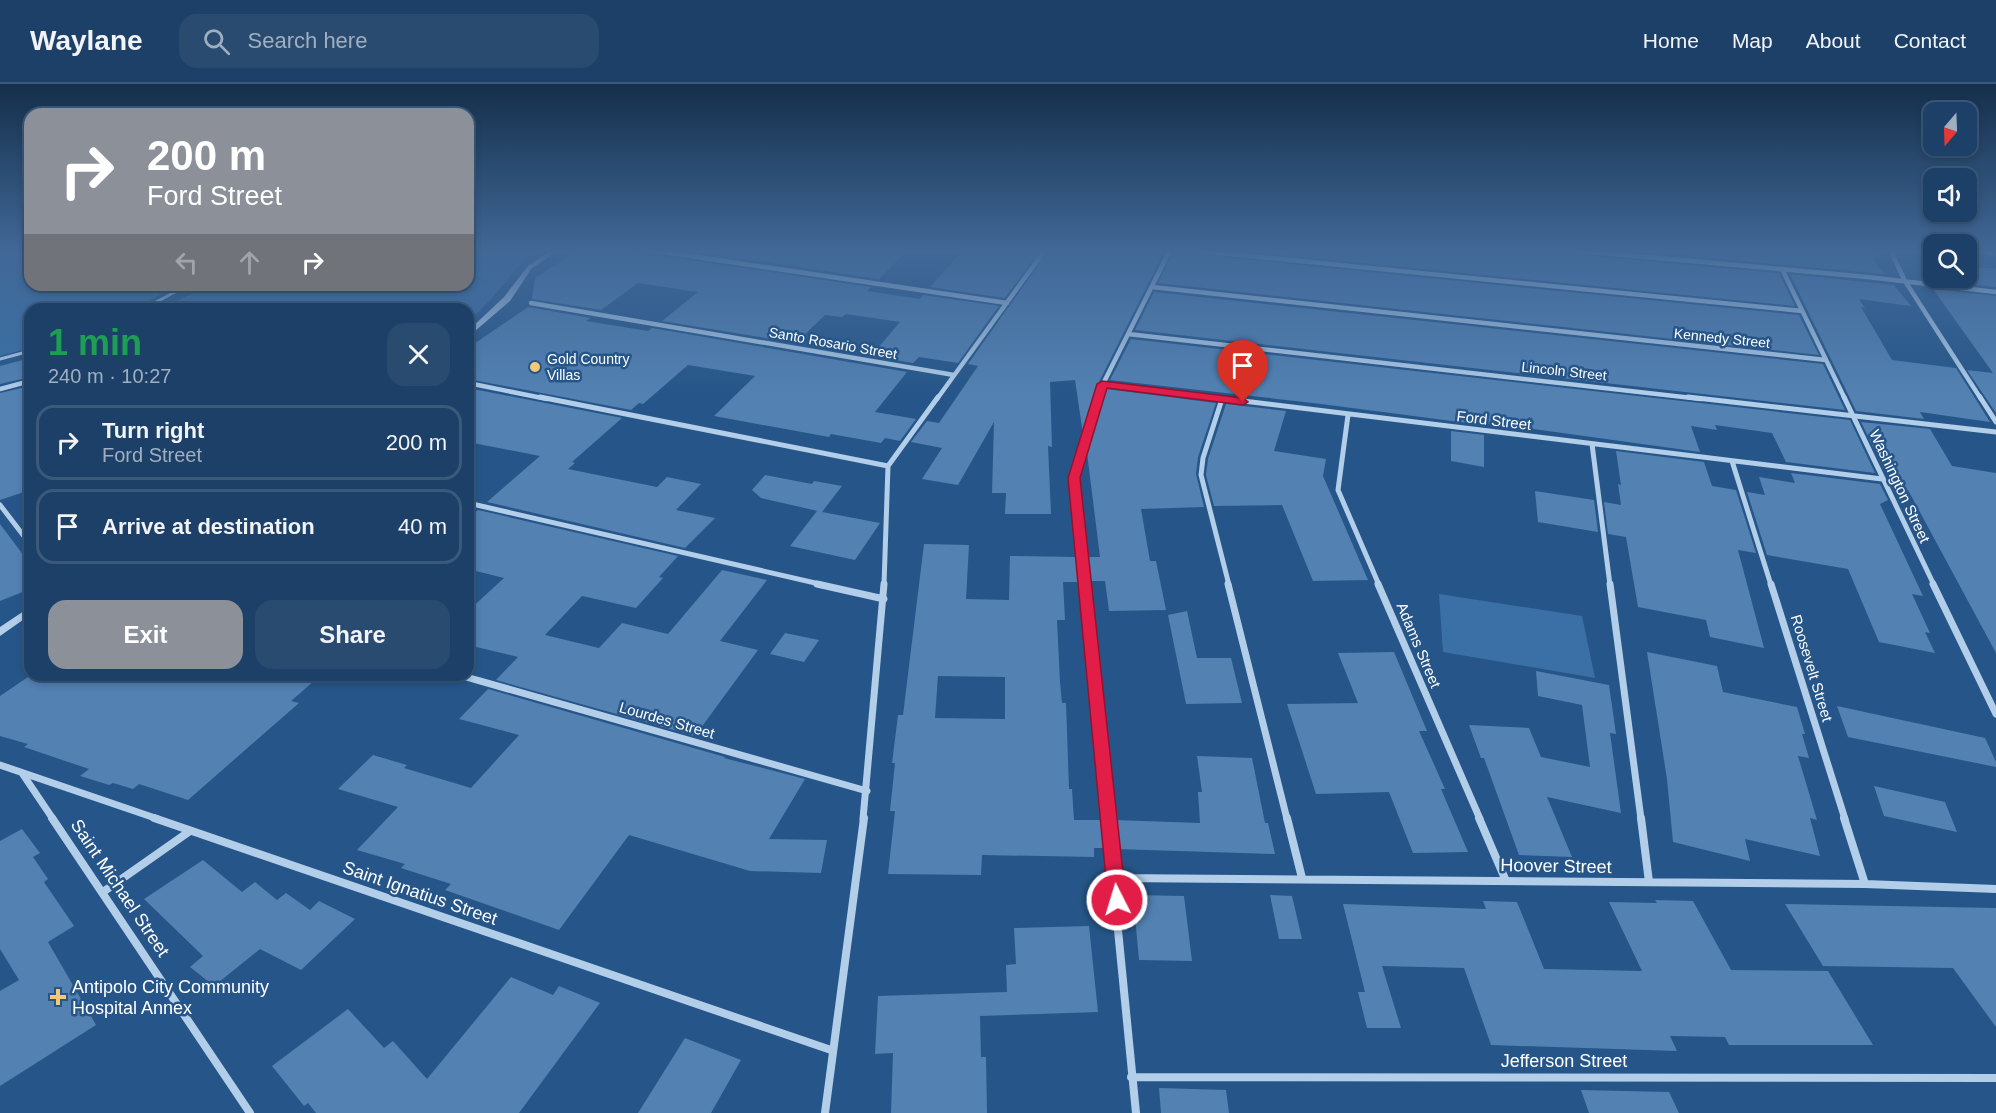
<!DOCTYPE html>
<html lang="en">
<head>
<meta charset="utf-8">
<style>
	:root { --surface:#1c4067; --page:#294b70; --text:#f1f3f6; --muted:#a0afc0; --line:#3a597b; --accent:#8c9099 }
	body { margin:0; font-family:Helvetica,sans-serif; background:var(--page); color:var(--text); height:100vh; display:flex; flex-direction:column; font-size:22px; white-space:nowrap }
	* { box-sizing:border-box; margin:0 }
	p { font-size:20px; color:var(--muted) }
	.icon { flex:none; width:33px; height:33px; fill:none; stroke:currentColor; stroke-width:2; stroke-linecap:round; stroke-linejoin:round }
	.map { position:relative; flex:1; overflow:hidden }
	.details { position:absolute; left:24px; top:219px; width:450px; height:378px; display:flex; flex-direction:column; background:var(--surface); border-radius:18px; box-shadow:0 3px 9px #0003,0 0 0 2px var(--line) }
	.details>* { flex:none }
	.guide { position:absolute; left:24px; top:24px; width:450px; height:183px; border-radius:18px; box-shadow:0 3px 9px #0003,0 0 0 2px var(--line); background:#8c9099; color:#fff; overflow:hidden }
	.needle { width:39px; rotate:199deg }
	.buttons { position:absolute; left:1923px; top:18px; display:grid; gap:12px }
	.buttons a { display:grid; place-items:center; width:54px; height:54px; border-radius:12px; background:var(--surface); box-shadow:0 3px 9px #0003,0 0 0 2px var(--line); font-size:30px }
	.pin { position:absolute; display:grid; place-items:center; width:51px; height:51px; color:#fff; margin:-62px -26px; border-radius:50% 50% 50% 0; rotate:-45deg; box-shadow:0 0 6px #0007 }
	.pin .icon { rotate:45deg }
	.me { position:absolute; width:66px; margin:-33px; rotate:355deg; stroke-linejoin:round; filter:drop-shadow(0 0 4px #0008) }
	.turn { display:flex; align-items:center; gap:21px; height:126px; padding:0 24px; font-size:27px }
	.turn .icon { width:78px; height:78px; stroke-width:2.5 }
	.turn b { display:block; font-size:42px; line-height:51px }
	.lanes { display:flex; align-items:center; height:57px; padding:0 24px; background:#0003; justify-content:center; gap:30px; direction:ltr }
	.lanes .off { opacity:.35 }
	.round { display:grid; place-items:center; flex:none; width:63px; height:63px; border-radius:18px; background:var(--page) }
	.headline { display:flex; align-items:center; justify-content:space-between; height:102px; padding:0 24px }
	h1 { font-size:36px; font-weight:700; line-height:45px; color:#1e9e55 }
	.primary-button { display:flex; gap:12px; margin-top:auto; padding:12px 24px }
	.primary-button a { flex:1; height:69px; border-radius:18px; background:var(--accent); color:#fff; font-size:24px; font-weight:700; line-height:69px; text-align:center }
	.primary-button a+a { background:var(--page); color:var(--text) }
	ul { padding:0; list-style:none }
	li { display:flex; align-items:center; gap:18px; height:75px; margin:0 12px 9px; padding:0 12px; border:3px solid var(--line); border-radius:18px }
	li div { flex:1 }
	li b { display:block; font-size:22px }
	li em { font-style:normal }
	header { display:flex; align-items:center; gap:36px; box-sizing:border-box; height:84px; padding:0 30px; background:var(--surface); border-bottom:2px solid var(--line) }
	header strong { font-size:28px }
	nav { display:flex; gap:33px; margin-inline-start:auto; font-size:21px }
	.search { width:420px; height:54px; background:var(--page); display:flex; align-items:center; gap:15px; box-sizing:border-box; padding:0 21px; border-radius:18px; color:var(--muted); font-size:22px }
	.map>svg:first-child { display:block }
</style>
</head>
<body>
<header>
<strong>Waylane</strong>
<div class="search"><svg class="icon" aria-label="search" viewBox="0 0 24 24"><circle cx="10" cy="10" r="6"/><path d="M15 15l6 6"/></svg>Search here</div>
<nav><a>Home</a><a>Map</a><a>About</a><a>Contact</a></nav>
</header>
<div class="map">
<svg width="1996" height="1029" viewBox="0 0 1996 1029">
	<rect width="100%" height="100%" fill="#265689"/>
	<path fill="#3a70a5" d="M0,166H30V201H178L134,225H30V264L0,272Z
		M468,166H541L520,180L492,214L468,238V225H162L208,201H468Z
		M1439,510L1582,532L1595,594L1443,568Z"/>
	<g fill="none" stroke-linecap="round" stroke-linejoin="round">
		<path stroke="#a7c9ea" stroke-width="6" d="M1979,166L1996,169"/>
	</g>
	<path fill="#5281b2" fill-rule="evenodd" d="M578,166L675,174L871,203L867,207L920,215L923,211L999,222L958,279L919,273L913,279L871,272L900,238L846,230L842,233L825,231L796,259L662,237L698,208L638,199L601,226L532,215L535,194Z
		M687,166H908L879,195Z
		M963,166H1040L1005,214L930,203Z
		M1049,166H1165L1099,298L1083,350L1075,296L1050,298L1052,363L1048,362L1051,430H1005L1006,409H992L994,338L958,401L922,395L942,364L911,358L927,337L939,339L978,282L968,280Z
		M1174,166H1186L1190,170L1799,231L1819,271L1158,199Z
		M1232,166H1524L1779,189L1795,222Z
		M1686,166H1881L1873,176L1885,190L1689,172Z
		M1966,182L1996,185V203L1966,200Z
		M1790,190L1894,201L1911,222L1859,215L1865,224L1861,223L1892,276L1956,284L1990,338L1920,328L1924,335L1856,327Z
		M1933,205L1996,212V329L1967,286L1993,289Z
		M1154,208L1823,280L1845,326L1135,246Z
		M528,223L591,234L586,237L648,247L652,244L907,288L875,328L916,335L900,357L885,354L881,359L831,350L829,353L714,332L755,292L688,281L643,320L639,319L631,326L468,295V264Z
		M1131,255L1850,336L1875,389L1786,378L1772,349L1715,341L1717,346L1691,342L1700,368L1526,344L1483,339V341L1313,319L1110,296Z
		M30,274V293L0,300V282Z
		M30,302V406L0,416V309Z
		M468,304L622,334L572,378L575,379L568,385L657,403L667,393L701,400L676,426L715,434L685,464L487,418L540,372L468,358Z
		M1106,305L1216,319L1198,373L1196,390L1204,423L1141,425L1150,477H1156L1166,526L1109,527L1105,497H1089L1086,473H1100L1087,369Z
		M1226,320L1286,327L1274,367L1326,375L1323,392L1368,496L1313,497L1282,421L1214,422L1206,391L1208,375Z
		M1861,338L1930,345L1952,382L1996,389V569L1908,406L1897,412Z
		M1451,347L1484,351V383L1451,377Z
		M1616,367L1704,378L1712,402L1736,406L1756,469L1738,466L1764,564L1710,553L1706,536L1638,523L1626,453L1608,450L1604,418L1621,421L1618,400L1621,401Z
		M1791,389L1880,400L1888,416L1880,420L1923,512L1912,510L1930,549L1925,548L1935,569L1879,558L1848,485L1767,471L1747,408L1765,411L1759,393L1795,399Z
		M765,391L812,400L814,397L842,402L822,428L761,414L752,406Z
		M1535,407L1594,416L1598,448L1538,438Z
		M478,426L678,472L659,493L663,494L636,524L582,512L545,551L599,564L622,539L668,550L722,486L767,496L720,557L758,566L695,652L496,596L518,573L468,561V527L504,494L468,485V434Z
		M817,427L880,439L855,476L790,462Z
		M0,440L30,480V505L0,517Z
		M924,460L969,461L966,515L1009,516L1010,472L1076,473L1079,498H1063L1065,536H1057L1060,598L1062,619H1066L1069,705H1072L1074,736H1101L1104,764H1094V773L982,771L981,791L888,790L895,727H890L895,679H892L898,631H903ZM938,592L1005,593V635L935,634Z
		M1187,527L1197,574H1231L1242,619L1186,620L1168,531Z
		M785,549L819,556L804,578L770,570Z
		M1394,568L1427,647H1419L1445,705H1441L1468,768L1413,769L1389,708L1316,710L1287,620L1358,619L1338,569Z
		M1647,568L1717,582L1723,608L1797,623L1805,650H1802L1809,674L1798,672L1817,736L1810,734L1820,772L1745,755L1750,777L1673,758L1667,695Z
		M1536,587L1609,601L1616,650L1610,649L1621,729L1547,713L1572,773L1519,771L1484,674H1481L1469,641L1529,644L1541,673L1590,683L1582,621L1538,612Z
		M31,591H321L291,617L299,619L188,716L139,700L133,705L113,699L109,701L80,692L89,685L24,663L28,660L0,652V612Z
		M488,605L725,673L724,674L805,695L769,755L827,756L821,789L750,787L629,751L559,846L445,806L451,800L401,784L405,780L357,766L398,723L338,705L373,671L407,681L404,684L471,704L519,651L459,635Z
		M1837,622L1985,654L1996,678V683L1848,653Z
		M1197,672L1252,674L1265,739H1268L1275,770L1116,765L1114,736L1200,739L1198,708H1202Z
		M1874,702L1945,718L1957,748L1884,732Z
		M22,745L40,769L33,773L48,795L44,798L74,842L48,858L96,941L0,1002V907L19,896L0,865V757Z
		M203,776L242,808L255,798L277,816L286,809L310,826L319,817L355,835L301,886L260,865L214,902L190,883L203,872L144,815Z
		M1133,811L1184,812L1192,877L1139,876Z
		M1270,811L1292,812L1302,855H1279Z
		M1655,816L1693,817L1731,886L1828,887L1873,961H1729L1725,953L1670,952L1677,967L1491,961L1464,884L1382,882L1401,944H1367L1358,908H1365L1343,820L1486,825L1483,817L1517,818L1544,885L1642,887L1609,818L1657,819Z
		M1785,820L1996,824V943L1953,884L1823,882Z
		M1089,842L1098,928L980,932L981,973H986L987,1029H891L893,969L875,970L878,912L1007,908L1006,881L1016,880L1014,844Z
		M511,893L553,911L559,902L600,919L519,1029H316L308,1019L304,1022L272,982L348,925L384,964L393,957L427,995Z
		M685,954L741,976L711,1029H638Z
		M1159,1004L1226,1006L1229,1029H1161Z
		M1581,1006L1669,1008L1679,1029H1589Z"/>
	<g fill="none" stroke-linecap="round" stroke-linejoin="round">
		<path stroke="#b2cee9" stroke-width="3" d="M213,220L224,225
			M143,225L188,201
			M0,275L30,267"/>
		<path stroke="#b2cee9" stroke-width="4.5" d="M650,166L1007,219
			M1190,166L1802,227
			M1569,166L1868,193L1996,208
			M1895,166L1893,172L1905,197L1981,315
			M1782,185L1845,315
			M1152,203L1826,276
			M531,219L954,291
			M1128,250L1701,315
			M468,299L547,315
			M1103,300L1224,315
			M0,305L30,297
			M937,315L1045,166
			M1098,315L1103,300L1170,166"/>
		<path stroke="#b2cee9" stroke-width="5" d="M540,313L888,382
			M1211,313L1882,395
			M1688,313L1996,348
			M1844,313L1934,501
			M1980,313L1996,338
			M1222,315L1203,374L1201,391L1229,501
			M1348,331L1338,406L1379,501
			M1592,360L1610,501
			M1732,377L1771,501
			M468,419L824,501
			M0,421L30,460
			M884,501L888,382L938,313
			M1084,501L1074,394L1099,313"/>
		<path stroke="#b2cee9" stroke-width="7" d="M817,500L884,515
			M1084,500L1107,735
			M1228,500L1287,735
			M1378,500L1480,735
			M1610,500L1641,735
			M1771,500L1845,735
			M1933,500L1996,630
			M459,591L867,707
			M0,681L158,735
			M22,689L53,735
			M863,735L884,500"/>
		<path stroke="#b2cee9" stroke-width="8" d="M52,734L250,1029
			M154,734L831,966
			M1107,734L1136,1029
			M1287,734L1302,794
			M1479,734L1506,797
			M1641,734L1649,798
			M1844,734L1865,800
			M1115,794L1865,800L1996,805
			M103,808L190,747
			M1131,993L1996,994
			M825,1029L864,734"/>
		<path fill="#b2cee9" fill-rule="evenodd" d="M552,166H559L532,184L510,217L468,253V247L504,213L528,182Z
			M30,523V531L0,552V543Z"/>
	</g>
	<linearGradient id="sky" x2="0" y2="1"><stop stop-color="#152f4b"/><stop offset="0.54" stop-color="#416897"/><stop offset="1" stop-color="#416897" stop-opacity="0"/></linearGradient>
	<rect width="1996" height="310" fill="url(#sky)"/>
	<path fill="#e11d48" stroke="#92132f" stroke-width="1.5" d="M1102,297L1243,314L1248,318L1243,321L1107,304L1080,394L1126,816L1123,822L1117,824L1111,822L1108,816L1068,394L1097,300Z"/>
	<g fill="#f3c977" stroke="#265689" stroke-width="2">
		<circle cx="535" cy="283" r="6"/>
		<path d="M55 904h6v6h6v6h-6v6h-6v-6h-6v-6h6z"/>
	</g>
	<g text-anchor="middle" dominant-baseline="central" stroke-width="5" stroke-linejoin="round" paint-order="stroke">
		<g font-size="14" fill="#fff" stroke="#265689">
			<text transform="translate(1722 254) rotate(6)">Kennedy Street</text>
			<text transform="translate(833 259) rotate(10)">Santo Rosario Street</text>
			<text transform="translate(1564 287) rotate(6)">Lincoln Street</text>
		</g>
		<g font-size="14" fill="#fff" stroke="#265689" text-anchor="start">
			<text x="547" y="275">Gold Country<tspan x="547" dy="16">Villas</tspan></text>
		</g>
		<g font-size="15" fill="#fff" stroke="#265689">
			<text transform="translate(1494 336) rotate(7)">Ford Street</text>
			<text transform="translate(1900 402) rotate(65)">Washington Street</text>
			<text transform="translate(1419 561) rotate(67)">Adams Street</text>
			<text transform="translate(1812 584) rotate(73)">Roosevelt Street</text>
			<text transform="translate(667 636) rotate(16)">Lourdes Street</text>
		</g>
		<g font-size="18" fill="#fff" stroke="#265689">
			<text transform="translate(1556 782) rotate(1)">Hoover Street</text>
			<text transform="translate(120 804) rotate(56)">Saint Michael Street</text>
			<text transform="translate(420 809) rotate(19)">Saint Ignatius Street</text>
			<text x="1564" y="977">Jefferson Street</text>
		</g>
		<g font-size="18" fill="#fff" stroke="#265689" text-anchor="start">
			<text x="72" y="903">Antipolo City Community<tspan x="72" dy="21">Hospital Annex</tspan></text>
		</g>
	</g>
</svg>
<div class="buttons">
<a><svg class="needle" viewBox="-14 -14 28 28"><path d="M0-13l5 13h-10z" fill="#e53935"/><path d="M0 13l5-13h-10z" fill="#a0afc0"/></svg></a>
<a><svg class="icon" aria-label="sound" viewBox="0 0 24 24"><path d="M4 9h4l5-4v14l-5-4H4zM17 9q2 3 0 6"/></svg></a>
<a><svg class="icon" aria-label="search" viewBox="0 0 24 24"><circle cx="10" cy="10" r="6"/><path d="M15 15l6 6"/></svg></a>
</div>
<div class="pin" style="left:1243px;top:318px;background:#d93025"><svg class="icon" aria-label="arrive" viewBox="0 0 24 24"><path d="M6 21V4h12l-3 4 3 4H6"/></svg></div>
<svg class="me" style="left:1117px;top:816px" viewBox="-20 -20 40 40"><circle r="17" fill="#e11d48" stroke="#fff" stroke-width="3"/><path d="M0-11L8 9 0 5-8 9z" fill="#fff"/></svg>
<div class="guide">
<div class="turn"><svg class="icon" aria-label="right" viewBox="0 0 24 24"><path d="M7 20v-9h11M14 6l5 5-5 5"/></svg><div><b>200 m</b>Ford Street</div></div>
<div class="lanes"><svg class="icon off" aria-label="left" viewBox="0 0 24 24"><path d="M17 20v-9H6M10 6l-5 5 5 5"/></svg><svg class="icon off" aria-label="ahead" viewBox="0 0 24 24"><path d="M12 20V5M6 11l6-6 6 6"/></svg><svg class="icon" aria-label="right" viewBox="0 0 24 24"><path d="M7 20v-9h11M14 6l5 5-5 5"/></svg></div>
</div>
<section class="details">
<div class="headline"><div><h1>1 min</h1><p>240 m · 10:27</p></div><a class="round"><svg class="icon" aria-label="close" viewBox="0 0 24 24"><path d="M6 6l12 12M18 6L6 18"/></svg></a></div>
<ul>
<li><svg class="icon" aria-label="right" viewBox="0 0 24 24"><path d="M7 20v-9h11M14 6l5 5-5 5"/></svg><div><b>Turn right</b><p>Ford Street</p></div><em>200 m</em></li>
<li><svg class="icon" aria-label="arrive" viewBox="0 0 24 24"><path d="M6 21V4h12l-3 4 3 4H6"/></svg><div><b>Arrive at destination</b></div><em>40 m</em></li>
</ul>
<div class="primary-button"><a>Exit</a><a>Share</a></div>
</section>
</div>
</body>
</html>
